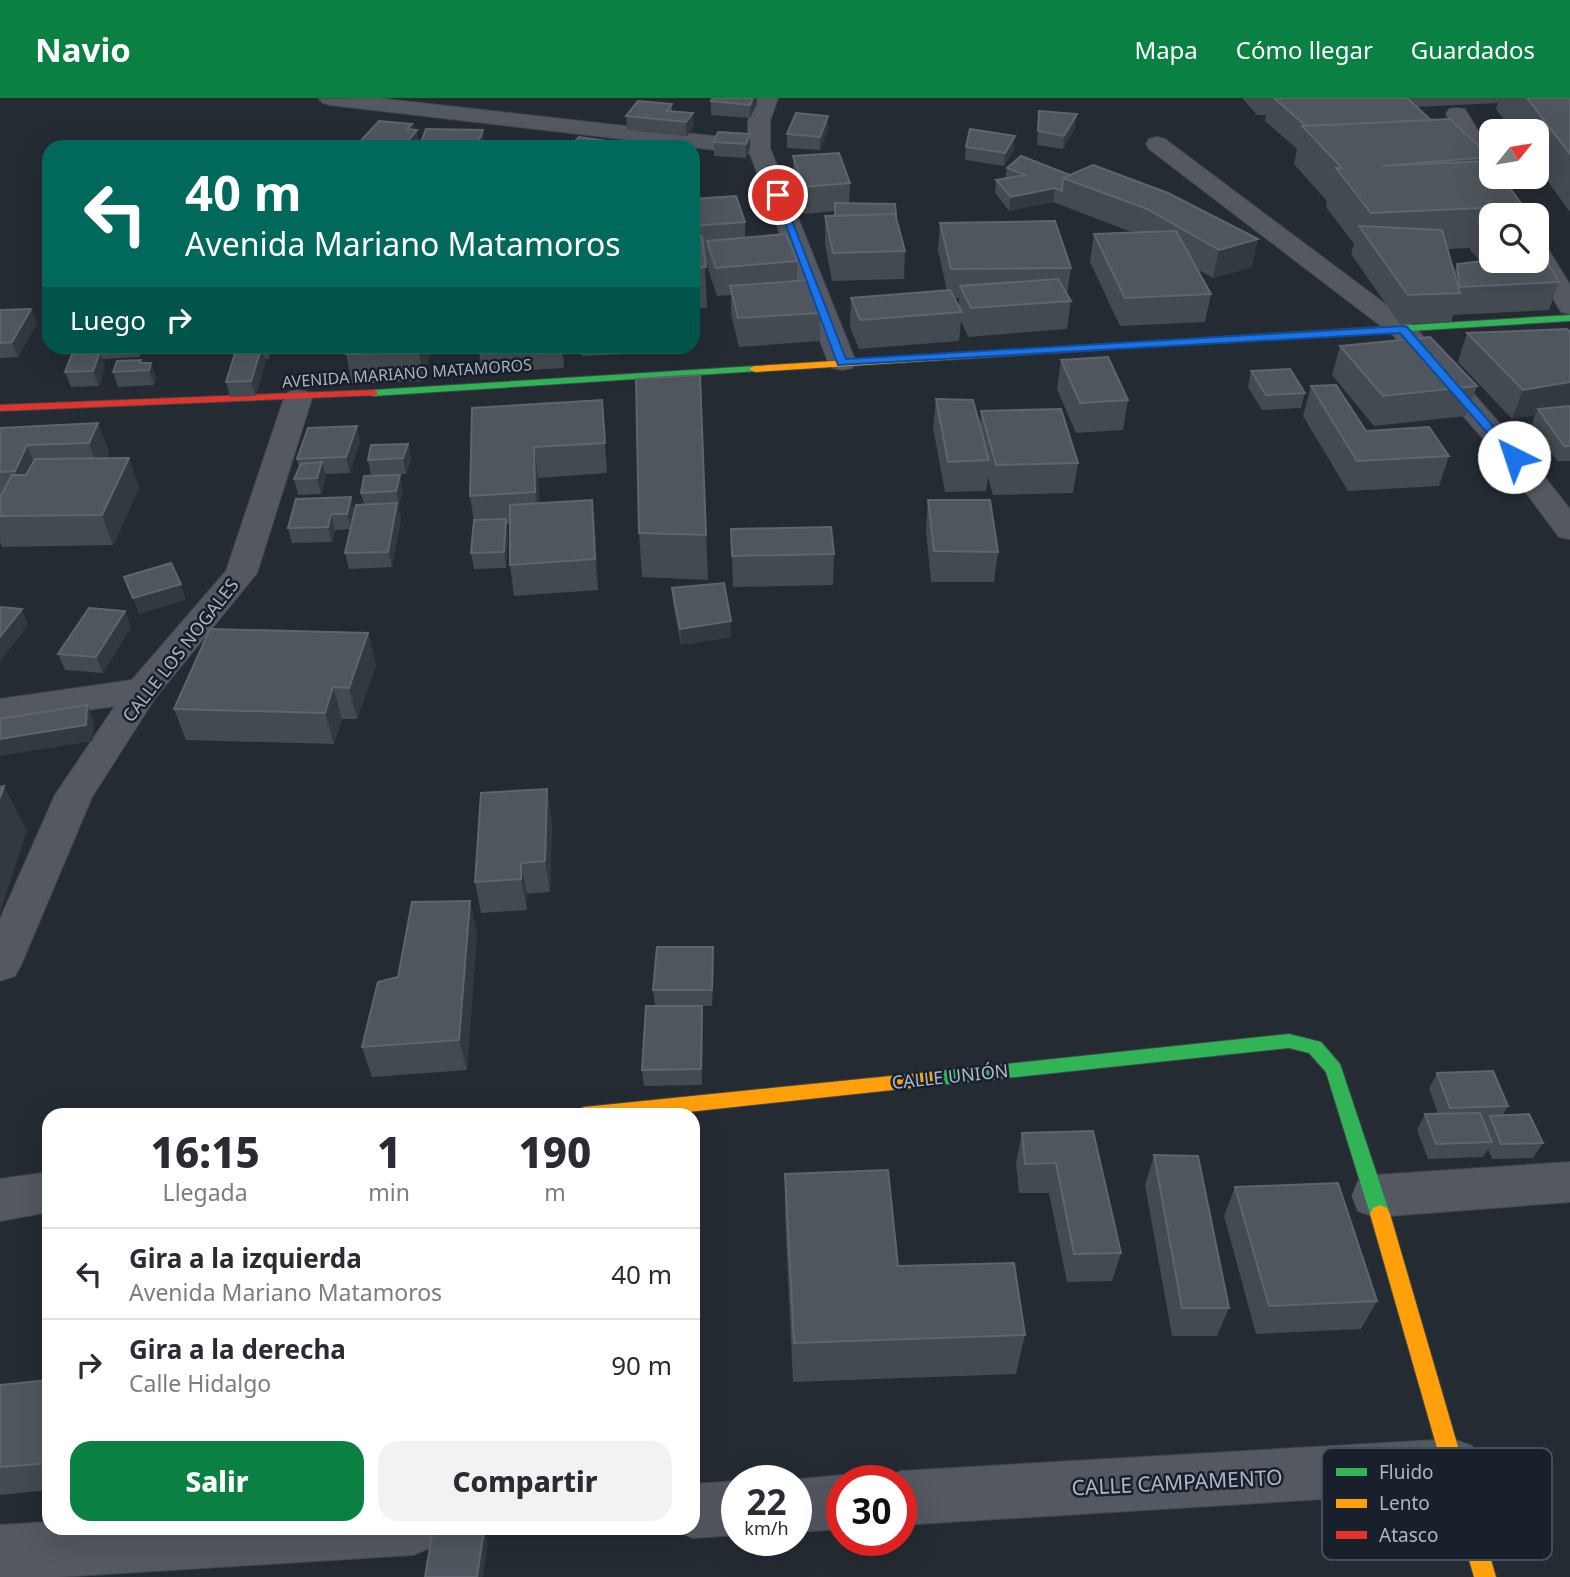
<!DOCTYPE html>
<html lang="es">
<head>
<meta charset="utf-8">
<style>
	:root { --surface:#fff; --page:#f2f2f3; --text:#2b2b33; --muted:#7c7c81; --line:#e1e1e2; --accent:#0b8043 }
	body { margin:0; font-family:"Noto Sans",sans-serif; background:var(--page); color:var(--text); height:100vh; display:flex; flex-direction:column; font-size:26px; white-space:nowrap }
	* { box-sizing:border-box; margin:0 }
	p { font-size:23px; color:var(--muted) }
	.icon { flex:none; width:38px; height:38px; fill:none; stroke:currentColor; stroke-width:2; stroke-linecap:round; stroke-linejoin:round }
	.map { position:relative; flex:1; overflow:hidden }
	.side { position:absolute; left:42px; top:1010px; width:658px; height:427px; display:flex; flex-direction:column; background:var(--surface); border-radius:21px; box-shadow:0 7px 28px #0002 }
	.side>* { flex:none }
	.banner { position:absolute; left:42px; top:42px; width:658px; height:214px; border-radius:21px; box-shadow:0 7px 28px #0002; background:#00695c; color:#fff; overflow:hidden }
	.needle { width:46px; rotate:60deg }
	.fabs { position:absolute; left:1479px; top:21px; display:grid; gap:14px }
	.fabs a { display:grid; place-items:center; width:70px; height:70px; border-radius:14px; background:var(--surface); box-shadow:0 7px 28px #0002; font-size:35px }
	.speed { position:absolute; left:721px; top:1367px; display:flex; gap:14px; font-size:35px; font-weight:700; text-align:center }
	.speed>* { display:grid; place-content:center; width:91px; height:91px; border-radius:50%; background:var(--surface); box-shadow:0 7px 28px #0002; line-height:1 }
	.speed small { font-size:18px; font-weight:400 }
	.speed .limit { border:10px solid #d22; background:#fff; color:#111 }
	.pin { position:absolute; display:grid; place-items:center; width:60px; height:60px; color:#fff; margin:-30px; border:4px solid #fff; border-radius:50%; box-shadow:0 2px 7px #0007 }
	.me { position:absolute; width:77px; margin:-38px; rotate:319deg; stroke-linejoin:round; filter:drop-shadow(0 0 5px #0008) }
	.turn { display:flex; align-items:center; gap:24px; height:147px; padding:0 28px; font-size:32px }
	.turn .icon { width:91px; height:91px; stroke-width:2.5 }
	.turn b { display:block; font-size:49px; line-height:60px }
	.then { display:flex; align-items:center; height:66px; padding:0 28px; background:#0003; gap:14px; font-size:26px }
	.eta { display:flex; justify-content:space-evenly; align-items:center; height:119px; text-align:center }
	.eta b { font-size:42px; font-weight:800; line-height:49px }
	.primary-button { display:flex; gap:14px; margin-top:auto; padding:14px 28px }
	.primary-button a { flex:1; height:80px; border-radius:21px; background:var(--accent); color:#fff; font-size:28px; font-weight:800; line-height:80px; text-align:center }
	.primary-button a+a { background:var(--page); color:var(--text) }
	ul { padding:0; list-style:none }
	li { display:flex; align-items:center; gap:21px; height:91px; padding:0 28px; border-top:2px solid var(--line) }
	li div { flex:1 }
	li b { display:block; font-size:26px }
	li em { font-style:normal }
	header { display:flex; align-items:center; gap:42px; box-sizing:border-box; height:98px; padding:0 35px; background:var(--accent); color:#fff }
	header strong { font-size:33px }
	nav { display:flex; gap:38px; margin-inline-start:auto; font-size:24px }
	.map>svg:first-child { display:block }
</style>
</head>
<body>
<header>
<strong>Navio</strong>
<nav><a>Mapa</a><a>Cómo llegar</a><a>Guardados</a></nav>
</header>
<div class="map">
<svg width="1570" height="1479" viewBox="0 0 1570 1479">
	<rect width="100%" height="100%" fill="#242b32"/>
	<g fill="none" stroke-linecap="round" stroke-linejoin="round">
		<defs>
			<path id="street" d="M377,0L748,42V23L756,0H778L770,23V50L856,264L852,270L842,272L832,270L828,264L750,56L330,7L323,5L319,1Z
				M1457,10L1465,11L1491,55V79H1499H1483L1480,74L1446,16L1449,11Z
				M1157,39L1165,41L1412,226L1524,353L1570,411V441L1559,439L1504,365L1394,238L1149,51L1146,46L1149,41Z
				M1536,144L1545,146L1570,187V216L1561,214L1531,163H1536Z
				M298,292L308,294L312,300L257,475L155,600L92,699L21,867L15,878L0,883V821L55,697L115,608L0,625V601L132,582L226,473L284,300L288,294Z
				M1570,1064V1104L1375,1119L1358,1113L1352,1098L1358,1083L1375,1077Z
				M49,1074V1114L0,1123V1081Z
				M1453,1341L1472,1348L1480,1367L1472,1386L1453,1393L901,1427V1382H881L901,1373Z
				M842,1377L855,1382H842V1431L796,1434V1382H790Z
				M737,1383V1437L693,1440L674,1432L673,1430H693V1386Z
				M49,1424V1430H440L432,1449L413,1457L59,1479H0V1427Z"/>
			<path id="fast" d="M1570,217V223L1297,240L1292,237L1297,234Z
				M755,268L759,269V273L373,298L367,295L373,292Z
				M1289,936L1321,944L1340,966L1390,1116L1387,1122L1380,1125L1373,1122L1370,1116L1326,974L1309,955L1289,950L930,988L924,986L921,981L924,976L930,974Z"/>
			<path id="slow" d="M1297,234L1301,235V239L755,274L749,271L755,268Z
				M930,974L936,976L939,981L936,986L930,988L660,1017H575L577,1012L584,1009Z
				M1380,1107L1387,1110L1390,1116L1496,1479H1474L1370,1116L1373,1110Z"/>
			<path id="jam" d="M373,292L377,293V297L0,313V307Z"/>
		</defs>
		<use href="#street" stroke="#42474d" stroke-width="2"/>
		<use href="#fast" stroke="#42474d" stroke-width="2"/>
		<use href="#slow" stroke="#42474d" stroke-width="2"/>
		<use href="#jam" stroke="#42474d" stroke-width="2"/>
		<use href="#street" fill="#545860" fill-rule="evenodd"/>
		<use href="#fast" fill="#30b455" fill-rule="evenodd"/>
		<use href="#slow" fill="#ff9f0a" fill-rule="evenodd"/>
		<use href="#jam" fill="#e5322d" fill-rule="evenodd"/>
	</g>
	<path fill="#444a51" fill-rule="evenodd" d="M713,0H757V6L750,20L711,17V3Z
		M1242,0H1570V114L1536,67V33H1512L1496,11L1498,5L1417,9L1431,22L1490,59L1488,63L1523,108L1520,117H1491V163L1559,184L1549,212L1453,217L1451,224L1400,226L1351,156L1354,146L1326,109L1327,103L1294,66L1297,51L1265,23L1266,17H1257ZM1470,150V152L1480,163L1457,166L1454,175L1448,151Z
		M672,6V13L694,28L687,38L627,32L626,18Z
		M1039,13L1075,30L1063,51L1037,47Z
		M412,26L413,32L419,46L416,49H355Z
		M828,31L820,52L787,50V36Z
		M750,36V50L746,60L714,58V44Z
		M573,45L629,49H562L573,48Z
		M966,49L1014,51L1004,68L965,62Z
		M793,58L850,85L849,106L896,117L905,153L904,181L832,183L825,146V118H834V113L804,116L793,84Z
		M1093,67L1252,169L1213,180L1197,171L1211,196L1205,224L1120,228L1090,164L1094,136L1134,135L1053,104L1009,113L995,95L996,82L1005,80L1007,70L1070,77Z
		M693,101L745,124V140L797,163V183L820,215V243L739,249L731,216V197L717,198L708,171V167H705L707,210L693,211Z
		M940,125L1071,170L1067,196L1071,203L1067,231L968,239L961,223L959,243L859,251L850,229L851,200L947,193L938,152ZM954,200H959V209Z
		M0,212L37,225L18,259L0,260Z
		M1570,234V363H1557L1532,326L1535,317L1512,321L1458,264L1467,235Z
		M77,248H144L140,259L102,261L105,269L99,288L71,289L65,274L79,255Z
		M273,248V250L269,261H265L266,263L255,298L230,299L226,284L237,249Z
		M348,248H431L424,283L352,286L346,256Z
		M478,248H563L564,270L482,275Z
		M581,248H689V253L582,258Z
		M1340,248L1477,288L1466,318L1374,328L1332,277Z
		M141,262L142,265H151L156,280L154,287L118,289L113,274Z
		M1061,262L1128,302L1123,332L1076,335L1057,291Z
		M1251,273L1305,295L1301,310L1262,312L1248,289Z
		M700,277L708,482L642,479L639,435Z
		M1311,288L1366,333L1449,358L1439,388L1348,393L1303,318Z
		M936,301L980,326L981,313L1078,365L1073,395L993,397L988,379L986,393L945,394L933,330Z
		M472,310L604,332L607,375L538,380L539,405L592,402L595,432L598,492L514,498L510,467V426H506L508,436L506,470L474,471L471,455L474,423L470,398Z
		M98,325L109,355L107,360L139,390L113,447L2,449L0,444V330Z
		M360,343L350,375L325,376L326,379L321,396L298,397L294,381L299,370L297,361Z
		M408,346L411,361L406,376L371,378L368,362Z
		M403,392L398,409L401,421L392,469L349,471L345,455L351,431L335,432L332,444L292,445L288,430L351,399L354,414L364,406L361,395Z
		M928,402L998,454L994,484H931L926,432Z
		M731,431L834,456L833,487L733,489Z
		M672,490L731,523V539L681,547L673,506Z
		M131,529L103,575L65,572L58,556Z
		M368,535L376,567L357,621H342L334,646L186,642L174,611Z
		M552,722L550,794L527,796V812L481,815L475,784Z
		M477,834L467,972L372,979L362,949L398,879Z
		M714,865L712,908L655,907L653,892Z
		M702,908L703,924L702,987L644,988L642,972Z
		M1437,975L1508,1008L1503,1017L1543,1045L1533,1060L1492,1061L1488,1051L1483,1059L1428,1061L1417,1032L1425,1016H1438L1429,990Z
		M1093,1033L1121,1155L1112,1183L1067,1184L1049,1095H1019L1016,1065L1022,1035Z
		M1154,1057L1229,1210L1217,1238H1172L1145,1087Z
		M785,1076L898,1168L1025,1237L1016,1276L793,1284L785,1118Z
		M1235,1089L1377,1203L1361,1231L1256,1236L1224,1118Z
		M49,1282V1392L0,1397V1287Z"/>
	<path fill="#32393f" d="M753,0H757V6L750,20V7Z
		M693,15L694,28L687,38L686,24Z
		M1077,16L1075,30L1063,51L1064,38Z
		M828,18V31L820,52V39Z
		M412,26L414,36L417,32L419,46L416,49H408L407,31Z
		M483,32L485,49H476Z
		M750,36V50L746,60V46Z
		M1015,38L1014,51L1004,68L1005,55Z
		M396,43L397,49H390Z
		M1055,90L1053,104L1009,113L1011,99Z
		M1258,141L1252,169L1213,180L1219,152Z
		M31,211L37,225L18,259L12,244Z
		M137,248H144L140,259Z
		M262,248L266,263L255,298L251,283Z
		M266,248H273V250L269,261Z
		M420,248H431L424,283L419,254Z
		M561,248H563L564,270Z
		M100,254L105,269L99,288L93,273Z
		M151,265L156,280L154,287L149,272Z
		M1570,284V311H1538L1535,317L1512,321L1523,292Z
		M98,325L109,355L100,375L89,345Z
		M357,328L360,343L350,375L346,359Z
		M408,346L411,361L406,376L403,360Z
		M27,347L39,377L27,404L15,373Z
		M534,349L538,380L539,424L535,394Z
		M129,360L139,390L113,447L102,417Z
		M322,364L326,379L321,396L317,380Z
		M400,377L403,392L399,409L396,393Z
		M351,399L355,415L351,431L347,416Z
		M592,402L595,432L598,492L595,461Z
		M397,405L401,421L392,469L388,454Z
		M331,416L335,432L332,444L328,429Z
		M506,421L508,436L506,470L504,454Z
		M181,486L186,502L139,516L133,500Z
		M22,511L28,527L0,564V539Z
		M125,513L131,529L103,575L96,559Z
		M731,523V539L681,547L680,531Z
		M368,535L376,567L357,621L349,590Z
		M333,589L342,621L334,646L325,615Z
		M87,607L94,623L93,643L0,658V641Z
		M4,688L27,733L0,814V700Z
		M547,691L552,722L550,794L545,763Z
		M521,765L527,796V812L521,781Z
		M470,803L477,834L467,972L459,942Z
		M713,849L714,865L712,908V892Z
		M702,908L703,924L702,987L701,971Z
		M484,1432L488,1445L483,1479H477Z"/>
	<path fill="#4f565d" stroke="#5e656e" stroke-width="2" d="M713,0H753L750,7L711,3Z
		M1274,0H1407L1431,22L1306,28Z
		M1527,0H1570V56Z
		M638,3L672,6L667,13L693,15L686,24L626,18Z
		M1039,13L1077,16L1064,38L1038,33Z
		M796,15L828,18L820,39L787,36Z
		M1450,21L1490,59L1382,68L1490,63L1491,79H1502L1523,108L1371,115L1336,70H1342L1302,28Z
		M379,23L412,26L407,31L417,32L407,44L396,43L390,49H355Z
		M426,31L483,32L476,49H419Z
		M970,31L1015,38L1005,55L966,49Z
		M718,34L750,36L746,46L714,44Z
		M579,39L628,46L625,49H602L573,45Z
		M564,47L581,49H562Z
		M839,55L850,85L804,89L793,58Z
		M1021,58L1070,77L1063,80L1062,93L1055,90L1011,99L996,82L1025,77L1007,70Z
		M1093,67L1168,95L1258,141L1219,152L1147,111L1063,80Z
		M736,98L745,124L693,128V101Z
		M835,105L895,106L896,117L895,116L835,118Z
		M895,116L905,153L833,155L825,118Z
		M1055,123L1071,170L951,171L940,125Z
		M1491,123V138L1479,124Z
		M1359,128L1442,132L1460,195L1408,197Z
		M1176,133L1211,196L1125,200L1094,136Z
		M786,136L797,163L716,170L707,143Z
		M693,138H702L706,169L693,170Z
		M1536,145L1559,184L1460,189L1457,166L1491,162L1536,163Z
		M1058,181L1071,203L971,210L960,188Z
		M810,182L820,215L738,220L730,188Z
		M950,192L962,214L860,222L851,200Z
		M31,211L12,244L0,245V212Z
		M1567,231L1570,234V284L1523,292L1467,235Z
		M1430,239L1477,288L1383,298L1340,248Z
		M262,248L251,283L226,284L237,249Z
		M348,248H420L419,254L346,256Z
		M100,254L93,273L65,274L72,256Z
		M1108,259L1128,302L1080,305L1061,262Z
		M141,262L140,265H151L149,272L113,274L117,263Z
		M1290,271L1305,295L1266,297L1251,273Z
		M700,277L706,437L639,435L636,281Z
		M1336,287L1366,333L1429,329L1449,358L1357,363L1311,288Z
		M936,301L973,302L989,362L948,364Z
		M602,302L605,345L534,349L535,394L470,398L472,310Z
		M1570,308V348H1564L1538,311Z
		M1061,311L1078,365L996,367L981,313Z
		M98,325L89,345L27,347L15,373L0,374V330Z
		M357,328L346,359L297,361L308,330Z
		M408,346L403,360L368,362L371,347Z
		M129,360L102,417L0,418V399L12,377H26L35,361Z
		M322,364L317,380L294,381L301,366Z
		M400,377L396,393L361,395L364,378Z
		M351,399L347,416H331L328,429L288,430L296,401Z
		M592,402L595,461L510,467V407Z
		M928,402H990L998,454L934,453Z
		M397,405L388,454L345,455L356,407Z
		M506,421L504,454L471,455L474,422Z
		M831,429L834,456L732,458L731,431Z
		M171,465L181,486L133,500L124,479Z
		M724,485L731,523L680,531L672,490Z
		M0,509L22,511L0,539Z
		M89,510L125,513L96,559L58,556Z
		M210,531L368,535L349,590L333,589L325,615L174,611Z
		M87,607L86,627L0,641V621Z
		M4,688L0,700V689Z
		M547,691L545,763L521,765V781L475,784L481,695Z
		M470,803L459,942L362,949L378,884L398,879L412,804Z
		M657,849H713L712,892H653Z
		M646,908H702L701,971L642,972Z
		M1493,973L1508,1008L1450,1010L1437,975Z
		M1480,1015L1492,1044L1436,1046L1425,1016Z
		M1529,1016L1543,1045L1501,1046L1490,1018Z
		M1093,1033L1121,1155L1074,1156L1056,1065L1025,1066L1022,1035Z
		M1154,1057L1198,1058L1229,1210H1182Z
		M888,1072L898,1168L1014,1165L1025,1237L794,1245L785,1076Z
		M1338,1085L1377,1203L1269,1208L1235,1089Z
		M49,1282V1365L0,1369V1287Z
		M433,1431L484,1432L477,1479H425Z"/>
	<path fill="#1a73e8" stroke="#114b97" stroke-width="2" d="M774,95L782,97L846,261L1403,228L1407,229L1520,359L1510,361L1400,235L838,267Z"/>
	<g text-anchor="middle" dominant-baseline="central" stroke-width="5" stroke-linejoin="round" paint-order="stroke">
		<g font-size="16" fill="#acb6c5" stroke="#18202c">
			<text transform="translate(407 275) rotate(-4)">AVENIDA MARIANO MATAMOROS</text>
		</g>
		<g font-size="18" fill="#acb6c5" stroke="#18202c">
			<text transform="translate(180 552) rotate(-52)">CALLE LOS NOGALES</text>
			<text transform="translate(950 978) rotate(-6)">CALLE UNIÓN</text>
		</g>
		<g font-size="21" fill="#acb6c5" stroke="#18202c">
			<text transform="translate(1177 1384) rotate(-3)">CALLE CAMPAMENTO</text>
		</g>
	</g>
	<rect x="1322" y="1350" width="230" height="112" rx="10" fill="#18202c" stroke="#444d5a" stroke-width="2"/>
	<rect x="1336" y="1370" width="31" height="8" fill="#30b455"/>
	<rect x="1336" y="1401" width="31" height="9" fill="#ff9f0a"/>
	<rect x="1336" y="1433" width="31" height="8" fill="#e5322d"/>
	<g font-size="19" fill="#acb6c5">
		<text x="1379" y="1381">Fluido</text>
		<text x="1379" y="1412">Lento</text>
		<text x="1379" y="1444">Atasco</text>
	</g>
</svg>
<div class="fabs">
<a><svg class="needle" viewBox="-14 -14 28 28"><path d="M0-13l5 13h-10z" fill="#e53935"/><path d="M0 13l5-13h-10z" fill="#7c7c81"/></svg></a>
<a><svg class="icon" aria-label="search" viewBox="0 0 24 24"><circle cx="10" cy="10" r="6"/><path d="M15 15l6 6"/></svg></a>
</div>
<div class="speed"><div>22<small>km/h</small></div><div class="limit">30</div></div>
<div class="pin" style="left:778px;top:97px;background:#d93025"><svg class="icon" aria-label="arrive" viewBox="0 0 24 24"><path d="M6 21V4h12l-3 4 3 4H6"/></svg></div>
<svg class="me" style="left:1514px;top:359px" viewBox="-20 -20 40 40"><circle r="19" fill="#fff"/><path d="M0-13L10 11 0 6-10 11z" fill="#1a73e8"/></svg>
<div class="banner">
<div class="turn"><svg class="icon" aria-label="left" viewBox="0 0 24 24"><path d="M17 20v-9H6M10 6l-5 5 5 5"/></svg><div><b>40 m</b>Avenida Mariano Matamoros</div></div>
<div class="then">Luego<svg class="icon" aria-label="right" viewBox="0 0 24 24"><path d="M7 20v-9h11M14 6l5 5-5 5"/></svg></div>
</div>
<section class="side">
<div class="eta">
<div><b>16:15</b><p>Llegada</p></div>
<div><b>1</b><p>min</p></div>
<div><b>190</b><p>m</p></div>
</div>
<ul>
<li><svg class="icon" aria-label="left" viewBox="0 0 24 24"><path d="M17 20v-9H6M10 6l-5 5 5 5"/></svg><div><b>Gira a la izquierda</b><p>Avenida Mariano Matamoros</p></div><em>40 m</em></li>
<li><svg class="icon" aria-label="right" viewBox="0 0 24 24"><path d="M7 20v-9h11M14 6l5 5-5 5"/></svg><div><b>Gira a la derecha</b><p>Calle Hidalgo</p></div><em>90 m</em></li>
</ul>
<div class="primary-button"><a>Salir</a><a>Compartir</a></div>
</section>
</div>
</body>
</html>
